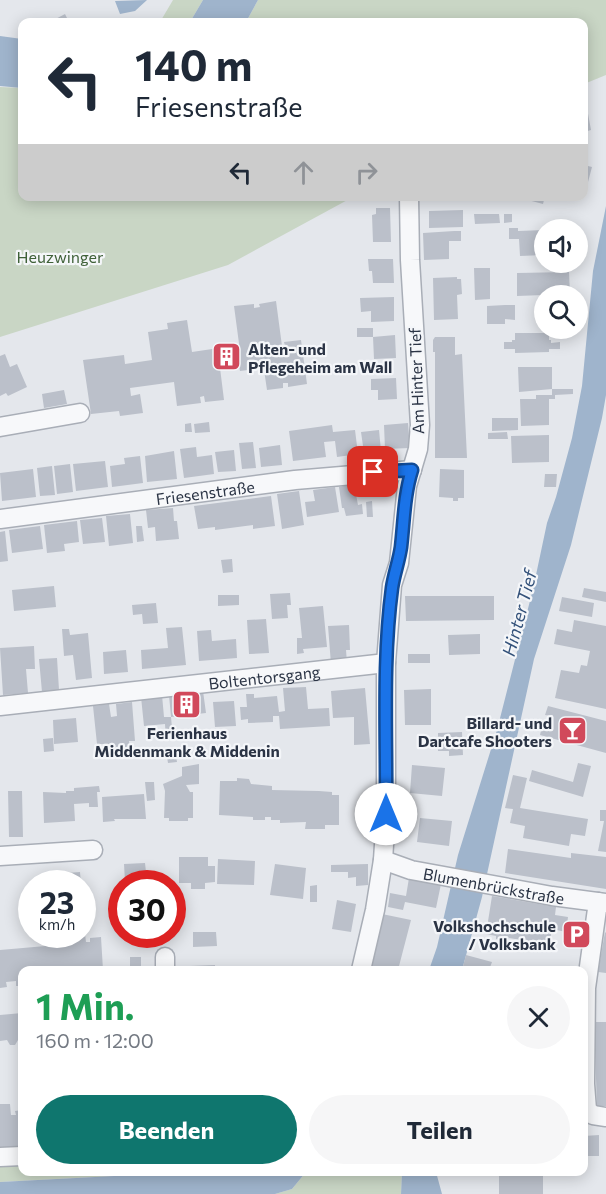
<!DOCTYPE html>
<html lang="de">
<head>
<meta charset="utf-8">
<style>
	:root { --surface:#fff; --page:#f6f6f7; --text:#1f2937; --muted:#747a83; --accent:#0f766e }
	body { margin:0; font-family:Commissioner,sans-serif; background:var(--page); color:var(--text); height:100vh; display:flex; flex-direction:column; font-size:22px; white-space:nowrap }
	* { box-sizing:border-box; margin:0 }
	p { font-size:20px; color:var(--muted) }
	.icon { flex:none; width:33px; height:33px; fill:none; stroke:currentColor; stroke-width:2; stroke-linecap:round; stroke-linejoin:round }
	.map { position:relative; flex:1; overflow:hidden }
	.details { position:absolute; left:18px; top:966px; width:570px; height:210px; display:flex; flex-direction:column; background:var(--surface); border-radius:12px; box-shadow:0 3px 15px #0003 }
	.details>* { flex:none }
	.hud { position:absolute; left:18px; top:18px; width:570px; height:183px; border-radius:12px; box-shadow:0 3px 15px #0003; background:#fff; color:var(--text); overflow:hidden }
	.buttons { position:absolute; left:534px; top:219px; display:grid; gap:12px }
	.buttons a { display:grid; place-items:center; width:54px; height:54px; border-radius:50%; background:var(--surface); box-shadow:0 3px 15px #0003; font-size:30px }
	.speed { position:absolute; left:18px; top:870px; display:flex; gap:12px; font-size:30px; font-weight:700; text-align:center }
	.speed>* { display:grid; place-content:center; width:78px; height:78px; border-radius:50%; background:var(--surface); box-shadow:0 3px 15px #0003; line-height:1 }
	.speed small { font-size:15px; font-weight:400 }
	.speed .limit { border:9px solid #d22; background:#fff; color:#111 }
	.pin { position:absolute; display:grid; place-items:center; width:51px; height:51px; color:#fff; margin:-26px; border-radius:12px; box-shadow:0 3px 9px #0006 }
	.me { position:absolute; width:66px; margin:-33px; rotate:0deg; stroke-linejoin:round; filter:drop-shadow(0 0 4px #0008) }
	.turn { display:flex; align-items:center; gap:21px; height:126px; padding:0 18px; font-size:27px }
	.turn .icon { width:78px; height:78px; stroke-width:2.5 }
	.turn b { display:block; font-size:42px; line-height:51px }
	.lanes { display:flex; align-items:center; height:57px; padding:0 18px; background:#0003; justify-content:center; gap:30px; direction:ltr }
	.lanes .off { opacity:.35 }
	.round { display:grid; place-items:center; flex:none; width:63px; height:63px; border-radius:32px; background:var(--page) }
	.overview { display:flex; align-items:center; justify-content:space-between; height:102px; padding:0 18px }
	h1 { font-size:36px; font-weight:700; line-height:45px; color:#1e9e55 }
	.button { display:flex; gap:12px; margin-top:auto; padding:12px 18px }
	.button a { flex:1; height:69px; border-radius:36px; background:var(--accent); color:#fff; font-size:24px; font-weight:700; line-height:69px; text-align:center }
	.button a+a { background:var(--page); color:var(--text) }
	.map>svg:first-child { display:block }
</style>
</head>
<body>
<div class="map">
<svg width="606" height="1194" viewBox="0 0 606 1194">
	<rect width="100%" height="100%" fill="#e4e7ec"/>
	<path fill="#c9d6c5" d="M173,0H203L190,22H160Z
		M258,0H606V75L584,84V22H246Z
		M0,87L22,88V196L353,197L228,265L0,337Z
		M22,1162V1172H190L0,1182V1164Z
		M306,1172H402L401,1194H275L292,1189Z"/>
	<path fill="#9fb4cc" d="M147,0L135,11L120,14L115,1Z
		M203,0H258L246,22H190Z
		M0,36L22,39V88L0,86Z
		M606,206V395L602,418L571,545L534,659L482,897L462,970H429L437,947L458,855L497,730L533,589L547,523L556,497L572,438L582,386L593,271Z
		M190,1172H306L292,1189L275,1194H0V1182Z
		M402,1172H436L442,1194H401Z"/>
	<path fill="#bbc0ca" d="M65,14L69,22H50Z
		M587,108L591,130L584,132V109Z
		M584,165L592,167L584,197Z
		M525,196H545L543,204L524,199Z
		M376,208H390L391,242H373L372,215L376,214Z
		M463,210V227L429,228V211Z
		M474,214H499L500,223L475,224Z
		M504,214H512V222L504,223Z
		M509,228H518V231L544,230V255L520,256L519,239H509Z
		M454,231H461V241H449V259L424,260L423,233Z
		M368,259H393L394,283H373L372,271H369Z
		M474,268H490V299L475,300Z
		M569,272L570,294L517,296V273Z
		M457,277V279H461L462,294L457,295L458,319L434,320L433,278Z
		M394,297V321L371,322V311L361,312L360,298Z
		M276,301L282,346H285L284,342L301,340L307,384L288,387V383H283V388L267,390L263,363L255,364L256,369L240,371L239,366L220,368L224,400L205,402L204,396L200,397L201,403L177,406L174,382L130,388L131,396L140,394L143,413L120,416L119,411L91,414L83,360L124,355L125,364L152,360L148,332L168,329L167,323L187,320L192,352L219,348L220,354L240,351L234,306L254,304V308L260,307L259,304Z
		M505,305H515V320L505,319V324H487V306Z
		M578,306H587L586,319L578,318Z
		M357,328H373V337H357Z
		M515,333H549V340H551V343L560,342V349H549V352L515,353V349H504V342H512V340H515Z
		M395,335L396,358L374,359L373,337Z
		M435,337H455V355L462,354L467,458H435V352H433V340Z
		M5,354L10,367L17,364L27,387L8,396L6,393L0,396V356Z
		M518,367H552V389L519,392Z
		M396,378L397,399L378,400V390H371V379Z
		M552,389H573V394L555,395V399H549V425L521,426L520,399H536V395H552Z
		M64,390L67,404L44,408L42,394Z
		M492,418H518V430L492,431Z
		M209,422L210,432L195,433L194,424Z
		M191,423L192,432H185V424Z
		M408,423L410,448L385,449L384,425Z
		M332,425L333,432L355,430L358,454L337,457L335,441L324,442L326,457L293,461L289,431Z
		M379,430L381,451L364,453L361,432Z
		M507,432L508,439H488V433Z
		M549,435V462L512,463L511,436Z
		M253,442L256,468L242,469L239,443Z
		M280,445L282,465L261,467L259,448Z
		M196,447L197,457L212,455L214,474L184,478L180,449Z
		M234,450L236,471L218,472L215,452Z
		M174,451L177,479L147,482L145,456Z
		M140,456L143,483L112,487L110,466L125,464L124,458Z
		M105,461L108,487L76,491L73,464Z
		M70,464L73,492L57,494L54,466Z
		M52,466L55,495L40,496L37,468Z
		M33,469L36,497L2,501L0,473Z
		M440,469L464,470V498H458V501H453V498L439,497Z
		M545,474H557L556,487H544Z
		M354,484L358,505L362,504L363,514L346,516L344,508H342L339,487Z
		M335,487L339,512L307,517L305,502L315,501L313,490Z
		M299,491L304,525L282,529L277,494Z
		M271,496L275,526L253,529V525L215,530V527L198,529L194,506Z
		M372,501L373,517H367L366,502Z
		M173,508L174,521H177L179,539L156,541L155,527L148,528L146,510Z
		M130,514L133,543L109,546L106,516Z
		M102,518L105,542L83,544L80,520Z
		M77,521L79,542L64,544L65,551L47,553L44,525Z
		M40,526L43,549L12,553L9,530Z
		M136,526H142L144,541L137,542Z
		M5,531L8,561L0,562V532Z
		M232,559L233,572L223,573L221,560Z
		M54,586L56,607L14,611L12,590Z
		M584,588L606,592V602L582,597Z
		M290,593L291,605H287L288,618L272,619L270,594Z
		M218,595H239V605L218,606Z
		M405,596H494V620L406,621Z
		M562,597L594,603L592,617L559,611Z
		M156,603L158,623L143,624L142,614L133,615L132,605Z
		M323,606L327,647L303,649L304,653L297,654V638H302L299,608Z
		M266,619L269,653L249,654L247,620Z
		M574,620L606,626V709L555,698L561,670L579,673L581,665L587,666L590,651L554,644L557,629L572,632Z
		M349,625L350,650H346L347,663L331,664L328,626Z
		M182,627L186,665L142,669L141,650L168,648L166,628Z
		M62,629H69L70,635L88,633L92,678L76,680L73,655L64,656Z
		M211,630L212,641L236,639L237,658L199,661L197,631Z
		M480,634V654L449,655L448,635Z
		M34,646L35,669H26L28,693L3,695L0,648Z
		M126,650L128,672L104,674L103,652Z
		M408,654H430V663H408Z
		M57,658L59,690L42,692L39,659Z
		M306,687L308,709L329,708L330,726L280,729L279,716H273V722L248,723V719L241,720L240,707H247L246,694H254V698L277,696L279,712L285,711L283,688Z
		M365,688L370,744L354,745V717L333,718L331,691Z
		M431,689V725H405L404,690Z
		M203,691L206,713L171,717L173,739L166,740L165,724L144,726L141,697L162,695L164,717H171L169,695Z
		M234,701L236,726L215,727L213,702Z
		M132,702L135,741H129L130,749L105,751V744H97L93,706L109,704L111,717L117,716L116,704Z
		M548,706L606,721V753L540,735L542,726L548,727L551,716L545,715Z
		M76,718L78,742L54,744L53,720Z
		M462,732L463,755L449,756V751H438V733Z
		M53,738L54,751L44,752L43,739Z
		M175,750L177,762L168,763L166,751Z
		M578,763L591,766L583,797L529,781L532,770L573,782Z
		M199,764V784L186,785L190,792H193V818H188V821H169V818H164L165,791L163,784L182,776V767Z
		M412,765L445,768L442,796L410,793Z
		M513,775L527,778L520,808L588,819L585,836L571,834L569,846L523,838L525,826L510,823L513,809L505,808Z
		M237,778L249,779L251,784L272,786V790L319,791L332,792V795H339V825H325V829H305L306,822L280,823V820H271V817H265V820H253V817L219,815L220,781H237Z
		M145,782H154L155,800L147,801Z
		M99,786L100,792H97L98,807H89V803L74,804L75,821L44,823L43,792L66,793V791H74V788Z
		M8,791H22L23,837H9Z
		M144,794L146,819H114L115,821L103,822L102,797Z
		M600,810H606V852L598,851L604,821H600Z
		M420,818L452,821L449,846L417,842Z
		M508,849L571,858V853L606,857V889L505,873Z
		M179,857H208V866H215V882L205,883V889H191V883H179Z
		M218,859L255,861L254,885L217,884Z
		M145,863L147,881L125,882L124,864Z
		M275,864L306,868L303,899L270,895Z
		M368,864V885L356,886V877L348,878V872H331V865Z
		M80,872L81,884H43L42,875Z
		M409,878L441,884L436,908L405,902L403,910L388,907L390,893L406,896Z
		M317,885V902H310V886Z
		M492,896L556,907L555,915L568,917L566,932L552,929L549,946L539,944V946L526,944L527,941L509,938L508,941L496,939V936L486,934Z
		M337,900L356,904L351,932L332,929Z
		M382,914L411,920L398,970H369Z
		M82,926H84L86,942H90V938L101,937L103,970H22V986H16V981L6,982L7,987L0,988V950L57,945V934H82Z
		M193,932H216L217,946L193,947Z
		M605,932L606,933V973L598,972Z
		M466,955L492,962L489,970H462Z
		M130,957H141V970H130Z
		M215,965V970H190V966Z
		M22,1013V1040H18L15,1045H10L7,1040L0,1041V1015Z
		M594,1022H606V1106H597Z
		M0,1104H10L11,1115H16L15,1111L22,1110V1147L0,1149Z
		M599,1135V1156H584V1136Z
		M499,1172H543V1194H499Z"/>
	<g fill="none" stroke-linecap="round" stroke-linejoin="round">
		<defs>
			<g id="minor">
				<path d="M0,427L80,413"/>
				<path id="s1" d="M0,519L295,480L412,470"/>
				<path id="s2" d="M0,706L386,663"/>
				<path d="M0,856L93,850"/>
				<path id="s3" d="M383,860L411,870L552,896L606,903"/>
				<path d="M598,902L586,988L585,1084L587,1110L593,1115L606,1117"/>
				<path d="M165,957V970"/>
				<path d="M361,970L375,910L383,860L386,814V663L392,585L399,563L407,486L418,449L420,425L410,260L409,196"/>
				<path d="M0,1157L22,1156"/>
			</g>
		</defs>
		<use href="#minor" stroke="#a9aeb7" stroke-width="21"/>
		<use href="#minor" stroke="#f7f8fa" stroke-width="18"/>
	</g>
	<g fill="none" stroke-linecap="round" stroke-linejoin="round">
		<defs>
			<path id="route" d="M373,472L412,470C404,495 404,521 401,547C399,561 394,574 392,588C382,662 387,739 386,814"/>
		</defs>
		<use href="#route" stroke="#114b97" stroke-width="15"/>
		<use href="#route" stroke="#1a73e8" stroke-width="10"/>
	</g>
	<defs>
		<symbol id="building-square" viewBox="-11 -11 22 22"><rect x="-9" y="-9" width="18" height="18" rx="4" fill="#d1495b" stroke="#f4f6f9"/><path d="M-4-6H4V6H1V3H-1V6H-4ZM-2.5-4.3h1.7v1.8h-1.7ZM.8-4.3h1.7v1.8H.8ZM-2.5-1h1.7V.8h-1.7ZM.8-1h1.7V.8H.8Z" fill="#fff"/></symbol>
		<symbol id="bar-square" viewBox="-11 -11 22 22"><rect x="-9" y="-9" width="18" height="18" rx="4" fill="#d1495b" stroke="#f4f6f9"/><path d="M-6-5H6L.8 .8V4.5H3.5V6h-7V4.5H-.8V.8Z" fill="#fff"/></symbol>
		<symbol id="parking-square" viewBox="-11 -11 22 22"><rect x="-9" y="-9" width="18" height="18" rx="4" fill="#d1495b" stroke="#f4f6f9"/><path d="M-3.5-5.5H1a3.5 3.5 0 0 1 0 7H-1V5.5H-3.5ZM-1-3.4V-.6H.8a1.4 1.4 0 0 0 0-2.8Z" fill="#fff"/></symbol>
	</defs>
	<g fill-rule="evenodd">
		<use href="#building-square" x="210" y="340" width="33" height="33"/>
		<use href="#building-square" x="170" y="688" width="33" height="33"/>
		<use href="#bar-square" x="556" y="714" width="33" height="33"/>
		<use href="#parking-square" x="560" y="918" width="33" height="33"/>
	</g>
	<g text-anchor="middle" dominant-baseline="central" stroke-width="4.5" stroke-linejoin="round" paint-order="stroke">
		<g font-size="16" fill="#3f6138" stroke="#f4f6f9">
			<text x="60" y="256">Heuzwinger</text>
		</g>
		<g font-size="16" font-weight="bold" fill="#2b3445" stroke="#f4f6f9" text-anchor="end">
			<text x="248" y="348" text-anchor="start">Alten- und<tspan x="248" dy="18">Pflegeheim am Wall</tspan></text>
			<text x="552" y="722">Billard- und<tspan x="552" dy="18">Dartcafe Shooters</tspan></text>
			<text x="187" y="732" text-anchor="middle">Ferienhaus<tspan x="187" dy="18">Middenmank &amp; Middenin</tspan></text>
			<text x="556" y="925">Volkshochschule<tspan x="556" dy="18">/ Volksbank</tspan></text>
		</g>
		<g font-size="16" fill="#2b3445" stroke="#f4f6f9">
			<text transform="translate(416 381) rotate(-92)">Am Hinter Tief</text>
			<text stroke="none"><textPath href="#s1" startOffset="207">Friesenstraße</textPath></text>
			<text stroke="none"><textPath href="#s2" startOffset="266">Boltentorsgang</textPath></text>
			<text stroke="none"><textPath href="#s3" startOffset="114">Blumenbrückstraße</textPath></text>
		</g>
		<g font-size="18" font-style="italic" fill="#34527a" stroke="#f4f6f9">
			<text transform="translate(519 613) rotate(-75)">Hinter Tief</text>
		</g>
	</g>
</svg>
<div class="buttons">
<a><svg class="icon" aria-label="sound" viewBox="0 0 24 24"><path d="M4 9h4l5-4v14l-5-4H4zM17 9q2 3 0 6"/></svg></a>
<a><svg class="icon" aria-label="search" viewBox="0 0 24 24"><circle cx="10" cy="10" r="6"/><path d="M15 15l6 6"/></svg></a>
</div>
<div class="speed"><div>23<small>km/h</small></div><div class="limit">30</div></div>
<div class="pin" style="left:373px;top:472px;background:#d93025"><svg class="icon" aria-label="arrive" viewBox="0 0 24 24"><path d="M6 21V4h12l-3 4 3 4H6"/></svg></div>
<svg class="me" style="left:386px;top:814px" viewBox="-20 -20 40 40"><circle r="19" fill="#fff"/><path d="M0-13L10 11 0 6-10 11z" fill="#1a73e8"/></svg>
<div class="hud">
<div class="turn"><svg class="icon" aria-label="left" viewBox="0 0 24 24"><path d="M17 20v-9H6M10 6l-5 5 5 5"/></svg><div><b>140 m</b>Friesenstraße</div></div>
<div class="lanes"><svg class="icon" aria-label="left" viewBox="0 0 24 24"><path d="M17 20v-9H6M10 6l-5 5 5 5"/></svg><svg class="icon off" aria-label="ahead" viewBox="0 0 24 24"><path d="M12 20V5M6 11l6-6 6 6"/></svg><svg class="icon off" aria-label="right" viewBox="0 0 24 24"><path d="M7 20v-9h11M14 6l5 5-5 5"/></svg></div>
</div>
<section class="details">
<div class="overview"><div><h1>1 Min.</h1><p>160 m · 12:00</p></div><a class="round"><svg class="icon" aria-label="close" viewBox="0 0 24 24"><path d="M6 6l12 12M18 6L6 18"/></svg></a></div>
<div class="button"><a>Beenden</a><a>Teilen</a></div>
</section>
</div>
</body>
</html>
